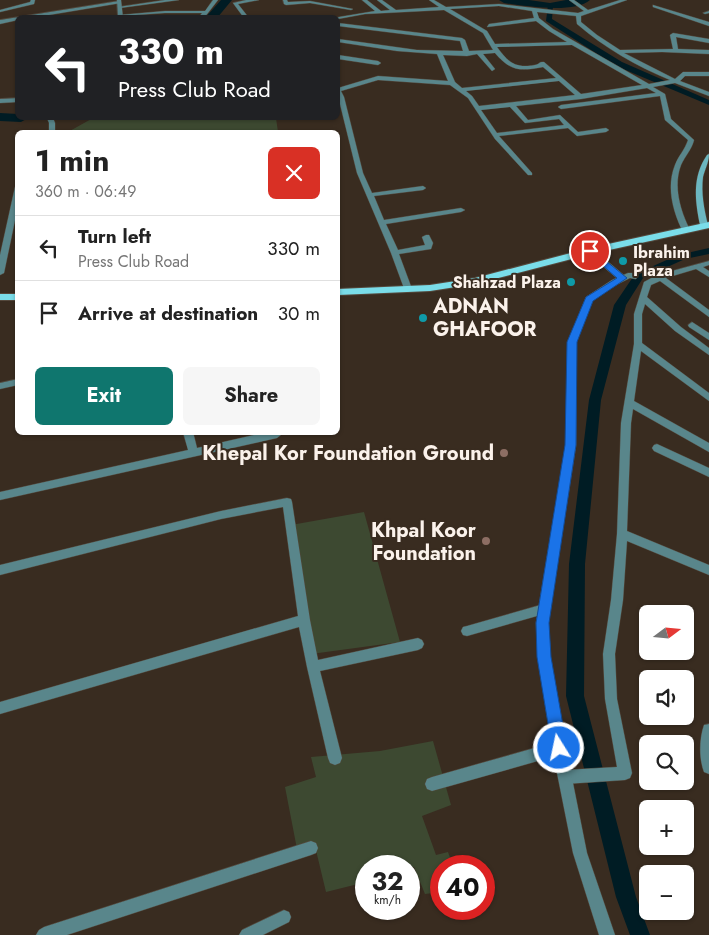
<!DOCTYPE html>
<html lang="en">
<head>
<meta charset="utf-8">
<style>
	:root { --surface:#fff; --page:#f6f6f6; --text:#222; --muted:#767676; --line:#e0e0e0; --accent:#0f766e }
	body { margin:0; font-family:Jost,sans-serif; background:var(--page); color:var(--text); height:100vh; display:flex; flex-direction:column; font-size:19px; white-space:nowrap }
	* { box-sizing:border-box; margin:0 }
	p { font-size:16px; color:var(--muted) }
	.icon { flex:none; width:28px; height:28px; fill:none; stroke:currentColor; stroke-width:2; stroke-linecap:round; stroke-linejoin:round }
	.map { position:relative; flex:1; overflow:hidden }
	.drawer { position:absolute; left:15px; top:130px; width:325px; height:305px; display:flex; flex-direction:column; background:var(--surface); border-radius:8px; box-shadow:0 1px 4px #0004 }
	.drawer>* { flex:none }
	.top-card { position:absolute; left:15px; top:15px; width:325px; height:105px; border-radius:8px; box-shadow:0 1px 4px #0004; background:#202124; color:#fff; overflow:hidden }
	.needle { width:32px; rotate:74deg }
	.tools { position:absolute; left:639px; top:605px; display:grid; gap:10px }
	.tools a { display:grid; place-items:center; width:55px; height:55px; border-radius:8px; background:var(--surface); box-shadow:0 1px 4px #0004; font-size:25px }
	.speed { position:absolute; left:355px; top:855px; display:flex; gap:10px; font-size:25px; font-weight:700; text-align:center }
	.speed>* { display:grid; place-content:center; width:65px; height:65px; border-radius:50%; background:var(--surface); box-shadow:0 1px 4px #0004; line-height:1 }
	.speed small { font-size:12px; font-weight:400 }
	.speed .limit { border:8px solid #d22; background:#fff; color:#111 }
	.pin { position:absolute; display:grid; place-items:center; width:42px; height:42px; color:#fff; margin:-21px; border:2px solid #fff; border-radius:50%; box-shadow:0 1px 5px #0007 }
	.me { position:absolute; width:55px; margin:-28px; rotate:350deg; stroke-linejoin:round; filter:drop-shadow(0 0 4px #0008) }
	.turn { display:flex; align-items:center; gap:18px; height:105px; padding:0 20px; font-size:22px }
	.turn .icon { width:65px; height:65px; stroke-width:2.5 }
	.turn b { display:block; font-size:35px; line-height:42px }
	.round { display:grid; place-items:center; flex:none; width:52px; height:52px; border-radius:8px; background:var(--page) }
	.summary { display:flex; align-items:center; justify-content:space-between; height:85px; padding:0 20px }
	h1 { font-size:30px; font-weight:700; line-height:38px }
	.action { display:flex; gap:10px; margin-top:auto; padding:10px 20px }
	.action a { flex:1; height:58px; border-radius:8px; background:var(--accent); color:#fff; font-size:20px; font-weight:700; line-height:58px; text-align:center }
	.action a+a { background:var(--page); color:var(--text) }
	ul { padding:0; list-style:none }
	li { display:flex; align-items:center; gap:15px; height:65px; padding:0 20px; border-top:1px solid var(--line) }
	li div { flex:1 }
	li b { display:block; font-size:19px }
	li em { font-style:normal }
	.map>svg:first-child { display:block }
</style>
</head>
<body>
<div class="map">
<svg width="709" height="935" viewBox="0 0 709 935">
	<rect width="100%" height="100%" fill="#392c20"/>
	<path fill="#3d4931" d="M93,118H276L278,132H68Z
		M364,512L400,642L311,654L291,525Z
		M433,741L451,805L422,816L436,855L448,852L453,866H441V892L425,894L414,867L409,868V866H366V882L326,892L314,842L297,849L285,787L316,777L311,757L380,751Z"/>
	<g fill="none" stroke-linecap="round" stroke-linejoin="round">
		<path fill="#001c24" fill-rule="evenodd" d="M548,5L553,6L552,19L622,62L709,100V105L616,66L546,21Z
			M709,248V254L685,259L643,278L626,305L601,400L585,564L584,696L636,897L650,935H630L616,897L566,696L569,564L589,400L614,305L635,274L678,255Z"/>
		<path fill="#001c24" fill-rule="evenodd" d="M221,0H232L217,18H205Z
			M499,0H529L550,3L566,0H590C575,14 524,6 504,3Z
			M0,113L18,114V118H28L21,122L0,121Z"/>
		<defs>
			<path id="minor" d="M31,0H35L34,4L0,12V10L30,2Z
				M165,0H179L120,8L118,7Z
				M213,0H218L204,18L199,17L202,13H165L121,16L119,15L165,11H205Z
				M246,0H259L238,4L249,18H244L233,3Z
				M283,0H287L288,2L310,1L353,9L351,10L310,3L286,5L284,4Z
				M362,0H367L381,11L390,10L377,0H382L396,10L439,7L429,0H434L446,7L499,4L578,13L584,11L569,0H574L588,10L620,0H627L581,16V22L597,35L620,50L673,49L670,35L673,33L709,39V43L676,37L678,49L709,50V54L662,52L624,53L675,79L683,72H709V76H685L680,81L709,92V96L675,83L653,87L665,94L671,119L694,140C692,149 685,156 681,165C673,186 680,210 690,230L689,232H683C673,212 666,187 675,165C678,156 685,150 688,140L665,120L660,96L561,109L558,107L561,105L656,93L647,88L581,99L516,106L528,120L560,115L578,132L606,128L609,130L606,132L577,136L568,128L499,136L532,173V175H528L495,139L468,98L450,85L378,80L341,91L344,97L363,173L372,193L423,186L426,188L423,190L374,196L384,220L461,208L465,210L461,212L386,224L398,250L425,245L422,237L426,235H429L433,243L431,249L399,254L412,289L408,292L405,291L391,253L357,173L338,96V88L378,76L448,81L437,54L397,51L338,42V39L417,50L463,51L460,41L338,26V23L462,38L465,40L469,51L493,50L483,33L444,10L365,14L338,19V18H333L375,11ZM499,6L532,11L534,18L489,24L487,27L536,21L549,31L567,42L495,44L487,31L450,9ZM537,12L576,16L577,24C605,48 636,66 670,80L649,84L553,29L539,18ZM572,45L642,85L581,94L544,62C537,62 541,64 535,65C515,69 508,62 497,47ZM495,53C511,72 521,71 543,67L556,78L462,88L455,82L443,55L467,56L477,54L492,71L495,69L483,54ZM559,81L575,95L479,106L472,96L466,91ZM510,107L525,123L559,119L564,125L497,133L481,110Z
				M119,1L121,3L31,18H18V20L0,24V20Z
				M653,5L709,22V26L653,7Z
				M709,11V13L705,14L703,13Z
				M338,55L378,61L381,63L378,65L338,59Z
				M18,98V102L0,103V99Z
				M587,249H593L625,276V280H619L587,253Z
				M709,261V265L703,267L709,271V277L696,269L666,278L709,310V317L660,281L651,285L647,297L681,327L709,348V355L675,331L645,304L642,314V343L709,393V401L641,351L634,401L709,443V452L633,409L631,423L627,531L709,565V575L627,541L623,600L615,654L617,699L632,773L630,778L625,780L565,784L560,782L558,777L560,772L565,770L617,767L605,699L603,654L611,600L617,534L621,423L634,344V314L644,282L657,275Z
				M692,322L709,333V340L689,327L688,325Z
				M18,379V385L0,389V383Z
				M183,432H193L197,448L267,432H281L282,434L277,438L0,500V492L188,450Z
				M657,444L709,468V477L654,451L652,448L654,445Z
				M287,498L291,499L292,502L310,620L318,660L418,638L422,640L424,644L422,648L418,650L320,671L342,758L340,763L335,765L330,763L328,758L307,667L299,627L0,714V702L298,616L283,507L221,519L0,575V565L221,511Z
				M544,604L548,605L550,609L548,613L544,614L467,636L463,635L461,631L463,627L467,626Z
				M709,724V774L704,772C699,759 699,739 704,725Z
				M559,741L564,743L566,748L564,753L559,755L432,791L427,789L425,784L427,779L432,777Z
				M311,841L316,843L318,848L316,853L311,855L67,935H36L39,930L44,927Z
				M284,910L289,912L291,917L289,922L263,935H239L242,930Z"/>
			<path id="tertiary" d="M117,0H121L123,18H118Z
				M47,118H53L55,123V132H49V123Z
				M18,185V206L4,273L0,275V255L15,187Z
				M628,273H634L637,277L636,279L630,278L618,284L593,300L576,342V445L548,623L550,657L566,748L587,853L615,935H599L573,853L552,748L538,657L536,623L566,445L568,342L586,297L612,280Z"/>
			<path id="secondary" d="M709,154C709,162 705,169 703,177C701,193 704,209 708,225L704,227L700,225C695,200 692,177 707,155Z"/>
			<path id="primary" d="M709,222V228L591,254L475,284L430,291L338,295V289L430,285L475,278L590,248Z
				M0,294H18V300H0Z"/>
		</defs>
		<use href="#minor" stroke="#54483c" stroke-width="1"/>
		<use href="#tertiary" stroke="#54483c" stroke-width="1"/>
		<use href="#secondary" stroke="#54483c" stroke-width="1"/>
		<use href="#primary" stroke="#54483c" stroke-width="2"/>
		<use href="#minor" fill="#59868b" fill-rule="evenodd"/>
		<use href="#tertiary" fill="#59868b" fill-rule="evenodd"/>
		<use href="#secondary" fill="#6cb7c0" fill-rule="evenodd"/>
		<use href="#primary" fill="#7adde9" fill-rule="evenodd"/>
	</g>
	<path fill="#1a73e8" stroke="#114b97" d="M590,248L627,278L593,301L577,342L576,445L549,623L551,657L567,748L565,754L559,756L554,754L552,748L537,657L536,623L565,445L567,342L586,297L617,278L587,252V249Z"/>
	<g fill="#0f9aa8" stroke="#392c20" stroke-width="2">
		<circle cx="623" cy="261" r="5"/>
		<circle cx="571" cy="282" r="5"/>
		<circle cx="423" cy="318" r="5"/>
	</g>
	<g fill="#8d6e63" stroke="#392c20" stroke-width="2">
		<circle cx="504" cy="453" r="5"/>
		<circle cx="486" cy="541" r="5"/>
	</g>
	<g text-anchor="middle" dominant-baseline="central" stroke-width="4" stroke-linejoin="round" paint-order="stroke">
		<g font-size="16" font-weight="bold" fill="#fbf2eb" stroke="#392c20" text-anchor="start">
			<text x="633" y="252">Ibrahim<tspan x="633" dy="18">Plaza</tspan></text>
			<text x="561" y="282" text-anchor="end">Shahzad Plaza</text>
		</g>
		<g font-size="20" font-weight="bold" fill="#fbf2eb" stroke="#392c20" text-anchor="end">
			<text x="433" y="306" text-anchor="start">ADNAN<tspan x="433" dy="23">GHAFOOR</tspan></text>
			<text x="494" y="453">Khepal Kor Foundation Ground</text>
			<text x="476" y="530">Khpal Koor<tspan x="476" dy="23">Foundation</tspan></text>
		</g>
	</g>
</svg>
<div class="tools">
<a><svg class="needle" viewBox="-14 -14 28 28"><path d="M0-13l5 13h-10z" fill="#e53935"/><path d="M0 13l5-13h-10z" fill="#767676"/></svg></a>
<a><svg class="icon" aria-label="sound" viewBox="0 0 24 24"><path d="M4 9h4l5-4v14l-5-4H4zM17 9q2 3 0 6"/></svg></a>
<a><svg class="icon" aria-label="search" viewBox="0 0 24 24"><circle cx="10" cy="10" r="6"/><path d="M15 15l6 6"/></svg></a>
<a>+</a>
<a>−</a>
</div>
<div class="speed"><div>32<small>km/h</small></div><div class="limit">40</div></div>
<div class="pin" style="left:590px;top:251px;background:#d93025"><svg class="icon" aria-label="arrive" viewBox="0 0 24 24"><path d="M6 21V4h12l-3 4 3 4H6"/></svg></div>
<svg class="me" style="left:559px;top:748px" viewBox="-20 -20 40 40"><circle r="17" fill="#1a73e8" stroke="#fff" stroke-width="3"/><path d="M0-11L8 9 0 5-8 9z" fill="#fff"/></svg>
<div class="top-card">
<div class="turn"><svg class="icon" aria-label="left" viewBox="0 0 24 24"><path d="M17 20v-9H6M10 6l-5 5 5 5"/></svg><div><b>330 m</b>Press Club Road</div></div>
</div>
<section class="drawer">
<div class="summary"><div><h1>1 min</h1><p>360 m · 06:49</p></div><a class="round" style="background:#d93025;color:#fff"><svg class="icon" aria-label="close" viewBox="0 0 24 24"><path d="M6 6l12 12M18 6L6 18"/></svg></a></div>
<ul>
<li><svg class="icon" aria-label="left" viewBox="0 0 24 24"><path d="M17 20v-9H6M10 6l-5 5 5 5"/></svg><div><b>Turn left</b><p>Press Club Road</p></div><em>330 m</em></li>
<li><svg class="icon" aria-label="arrive" viewBox="0 0 24 24"><path d="M6 21V4h12l-3 4 3 4H6"/></svg><div><b>Arrive at destination</b></div><em>30 m</em></li>
</ul>
<div class="action"><a>Exit</a><a>Share</a></div>
</section>
</div>
</body>
</html>
